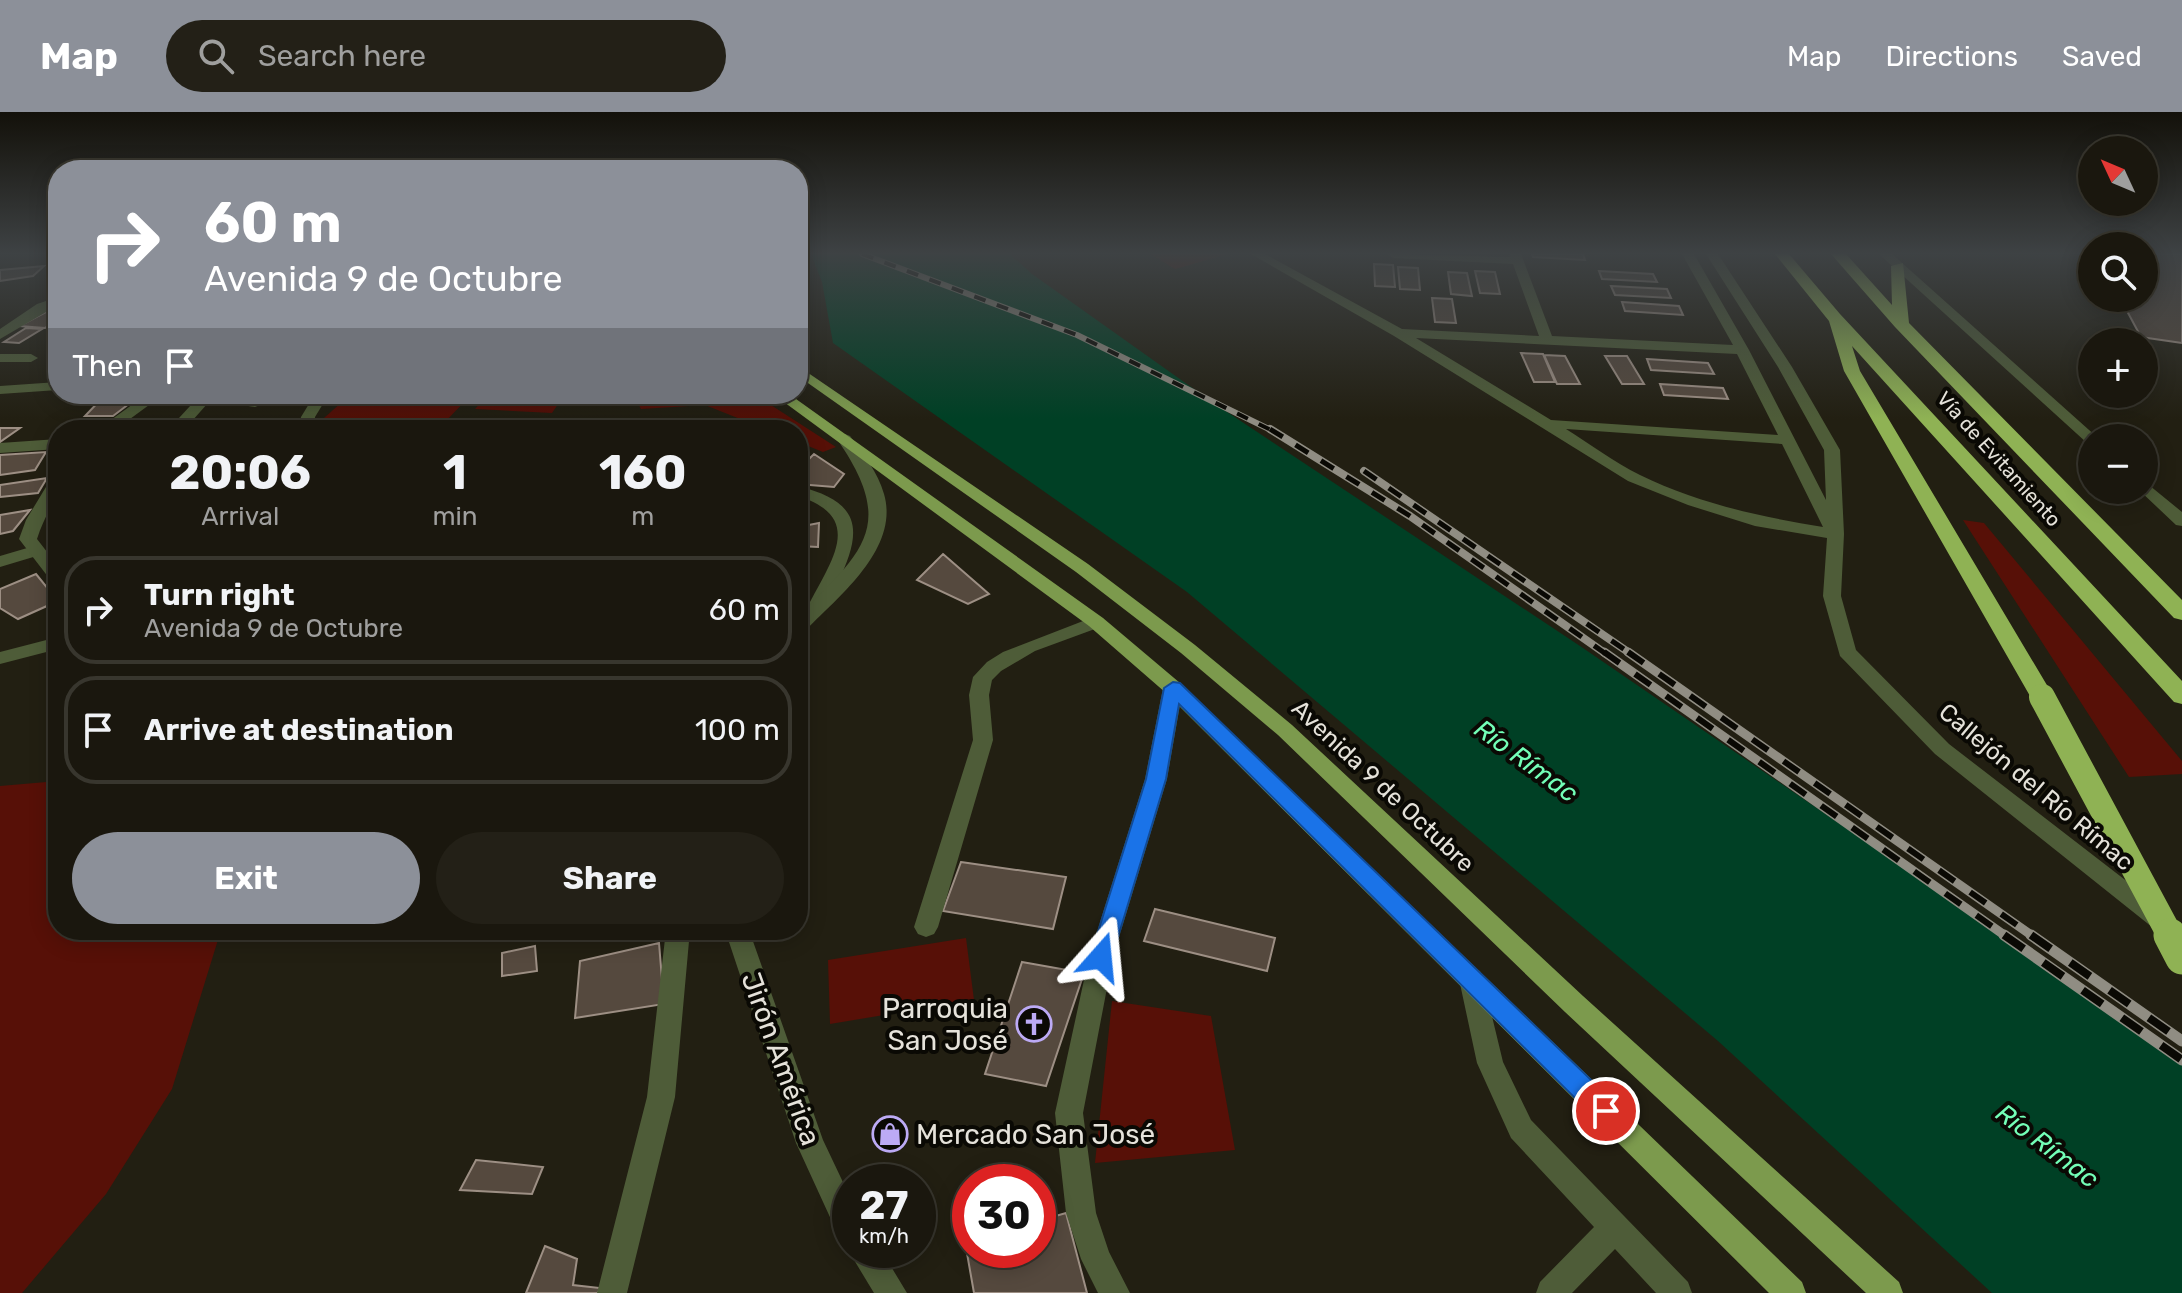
<!DOCTYPE html>
<html lang="en">
<head>
<meta charset="utf-8">
<style>
	:root { --surface:#1a170e; --page:#232017; --text:#f1f3f6; --muted:#9f9f9e; --line:#38362e; --accent:#8c9099 }
	body { margin:0; font-family:Rubik,sans-serif; background:var(--page); color:var(--text); height:100vh; display:flex; flex-direction:column; font-size:30px; white-space:nowrap }
	* { box-sizing:border-box; margin:0 }
	p { font-size:26px; color:var(--muted) }
	.icon { flex:none; width:44px; height:44px; fill:none; stroke:currentColor; stroke-width:2; stroke-linecap:round; stroke-linejoin:round }
	.map { position:relative; flex:1; overflow:hidden }
	.details { position:absolute; left:48px; top:308px; width:760px; height:520px; display:flex; flex-direction:column; background:var(--surface); border-radius:32px; box-shadow:0 4px 20px #0003,0 0 0 2px var(--line) }
	.details>* { flex:none }
	.hud { position:absolute; left:48px; top:48px; width:760px; height:244px; border-radius:32px; box-shadow:0 4px 20px #0003,0 0 0 2px var(--line); background:#8c9099; color:#fff; overflow:hidden }
	.needle { width:52px; rotate:314deg }
	.controls { position:absolute; left:2078px; top:24px; display:grid; gap:16px }
	.controls a { display:grid; place-items:center; width:80px; height:80px; border-radius:50%; background:var(--surface); box-shadow:0 4px 20px #0003,0 0 0 2px var(--line); font-size:40px }
	.speed { position:absolute; left:832px; top:1052px; display:flex; gap:16px; font-size:40px; font-weight:700; text-align:center }
	.speed>* { display:grid; place-content:center; width:104px; height:104px; border-radius:50%; background:var(--surface); box-shadow:0 4px 20px #0003,0 0 0 2px var(--line); line-height:1 }
	.speed small { font-size:20px; font-weight:400 }
	.speed .limit { border:12px solid #d22; background:#fff; color:#111 }
	.pin { position:absolute; display:grid; place-items:center; width:68px; height:68px; color:#fff; margin:-34px; border:4px solid #fff; border-radius:50%; box-shadow:0 2px 8px #0007 }
	.me { position:absolute; width:88px; margin:-44px; rotate:18deg; stroke-linejoin:round; filter:drop-shadow(0 0 6px #0008) }
	.turn { display:flex; align-items:center; gap:28px; height:168px; padding:0 24px; font-size:36px }
	.turn .icon { width:104px; height:104px; stroke-width:2.5 }
	.turn b { display:block; font-size:56px; line-height:68px }
	.then { display:flex; align-items:center; height:76px; padding:0 24px; background:#0003; gap:16px; font-size:30px }
	.eta { display:flex; justify-content:space-evenly; align-items:center; height:136px; text-align:center }
	.eta b { font-size:48px; font-weight:700; line-height:56px }
	.action { display:flex; gap:16px; margin-top:auto; padding:16px 24px }
	.action a { flex:1; height:92px; border-radius:48px; background:var(--accent); color:#fff; font-size:32px; font-weight:700; line-height:92px; text-align:center }
	.action a+a { background:var(--page); color:var(--text) }
	ul { padding:0; list-style:none }
	li { display:flex; align-items:center; gap:24px; height:108px; margin:0 16px 12px; padding:0 8px; border:4px solid var(--line); border-radius:32px }
	li div { flex:1 }
	li b { display:block; font-size:30px }
	li em { font-style:normal }
	header { display:flex; align-items:center; gap:48px; box-sizing:border-box; height:112px; padding:0 40px; background:var(--accent); color:#fff }
	header strong { font-size:38px }
	nav { display:flex; gap:44px; margin-inline-start:auto; font-size:28px }
	.search { width:560px; height:72px; background:var(--page); display:flex; align-items:center; gap:20px; box-sizing:border-box; padding:0 28px; border-radius:44px; color:var(--muted); font-size:30px }
	.map>svg:first-child { display:block }
</style>
</head>
<body>
<header>
<strong>Map</strong>
<div class="search"><svg class="icon" aria-label="search" viewBox="0 0 24 24"><circle cx="10" cy="10" r="6"/><path d="M15 15l6 6"/></svg>Search here</div>
<nav><a>Map</a><a>Directions</a><a>Saved</a></nav>
</header>
<div class="map">
<svg width="2182" height="1181" viewBox="0 0 2182 1181">
	<rect width="100%" height="100%" fill="#221f12"/>
	<path fill="#571007" d="M1150,142H1228L1175,157Z
		M351,282H472L444,311L324,306Z
		M489,282H565L552,301L475,297Z
		M633,282H754L836,335L823,340L798,330V318H768L705,293L641,297Z
		M1963,408L1984,411L2182,649V662L2129,665Z
		M58,669V818H221L172,977L106,1082L22,1181H0V674Z
		M966,826L974,888L830,912L828,848Z
		M1112,889L1211,904L1235,1038L1095,1051Z"/>
	<path fill="#004025" d="M811,142H1010L1032,162L1215,292L1580,534L2182,946V1181H1992L1718,929L1187,480L833,231L822,170Z"/>
	<path fill="#55493e" stroke="#9d8f84" stroke-width="2" d="M1532,142H1583L1585,148L1533,145Z
		M2144,142H2182V231L2141,225L2120,186H2144Z
		M1374,152L1393,153L1395,175L1375,174Z
		M44,154L33,164L0,169V158Z
		M1398,155L1418,156L1420,178L1400,177Z
		M1475,159L1495,160L1500,182L1480,181Z
		M1599,159L1653,162L1657,170L1602,167Z
		M1448,160L1467,161L1472,184L1451,182Z
		M1611,174L1667,177L1671,186L1615,183Z
		M1432,186L1452,187L1456,211L1435,210Z
		M1622,190L1679,194L1683,203L1625,199Z
		M58,199V209L45,216L19,214L46,200Z
		M26,216L42,217L19,231L4,230Z
		M1521,241L1543,242L1555,270H1534Z
		M1544,243L1565,244L1580,272H1557Z
		M1605,244H1627L1644,272H1622Z
		M1647,247L1708,251L1714,262L1651,258Z
		M1660,272L1723,276L1728,287L1664,283Z
		M106,282H142L113,304H85Z
		M278,311L279,318H224L225,314Z
		M0,316H20L0,330Z
		M46,340L35,358L0,363V343Z
		M814,342L844,362L834,375L798,372V358Z
		M47,366L38,381L0,385V373Z
		M30,398L13,419L0,422V403Z
		M819,411L818,435L798,434V415Z
		M943,442L989,482L968,492L917,468Z
		M36,462L58,489L18,507L0,496V477Z
		M961,750L1066,765L1053,817L943,799Z
		M1155,797L1275,826L1267,859L1144,829Z
		M659,831L664,892L575,906L580,849Z
		M535,834L537,859L502,864V841Z
		M1022,850L1084,861L1046,974L985,962Z
		M476,1048L543,1055L532,1082L460,1078Z
		M1066,1101L1087,1181H974L965,1130L970,1128V1138H1038V1109Z
		M545,1134L577,1147L573,1173L600,1176L598,1181H526Z"/>
	<g fill="none" stroke-linecap="round" stroke-linejoin="round">
		<path fill="#4e5c38" fill-rule="evenodd" d="M58,185V193L0,227V217L37,192Z
			M0,242H31L38,246L31,250H0Z
			M58,270V278L0,282V274Z
			M58,327V337L0,341V331Z
			M34,434L43,439L40,443L0,455V444Z"/>
		<path fill="#4e5c38" fill-rule="evenodd" d="M1251,142H1265L1402,217L1539,224L1513,152L1393,146L1387,142L1510,145L1509,142H1521L1552,224L1733,233L1682,142H1694L1749,238L1826,388L1824,338L1778,255L1706,142H1718L1792,255L1840,338L1844,422L1841,484L1856,538L1949,632L2168,801L2172,808L2168,815L2160,818L2152,815L1935,642L1840,544L1823,484L1827,426L1755,414L1688,393L1628,369L1394,224ZM1416,226L1737,242L1778,323L1551,308ZM1566,317L1782,332L1823,415C1761,405 1697,391 1640,363C1614,350 1590,332 1566,317Z
			M1879,142H1892L2098,326H2092V333L2087,331Z
			M147,282H164L115,318H97Z
			M201,282H216L184,318H168Z
			M237,282H251L254,286L267,282H288L255,295L241,293Z
			M315,282H329L315,305L314,318H298L301,305Z
			M58,363C58,387 44,404 37,427L58,454V471L52,470L19,427L26,408L52,365Z
			M2144,369L2182,400V414L2176,413L2139,378H2144Z
			M798,374C861,390 864,417 837,472C832,482 828,499 816,502L807,496C830,450 867,406 798,384Z
			M1096,504L1103,506L1105,510L1103,514L1035,539L1001,559L992,568L989,583L993,628L938,815L934,822L926,825L918,822L914,815L973,628L969,583L973,565L987,550L1003,540Z
			M58,525V537L0,552V540Z
			M1173,569L1183,576L1167,667L1113,845L1083,1001L1096,1101L1109,1140L1130,1181H1098L1081,1147L1066,1101L1055,1001L1089,845L1145,667L1163,576Z
			M666,818H690L675,985L627,1181H597L647,985Z
			M1471,856L1480,859L1483,867L1503,950L1531,1008L1688,1170L1692,1181H1656L1615,1137L1572,1181H1536L1540,1170L1594,1115L1511,1026L1477,951L1459,867L1462,859Z"/>
		<path fill="#4e5c38" fill-rule="evenodd" d="M845,322L850,324C863,342 878,360 884,382C900,437 838,485 805,519L798,521V504C864,439 897,414 837,327Z
			M725,818H749L823,1028L850,1085V1132L840,1127L796,1031Z
			M850,1133V1138H881L907,1181H874L848,1138Z"/>
		<path fill="#7c9a4d" fill-rule="evenodd" d="M798,254L1088,452L1195,533L1292,613L1583,884L1899,1170L1903,1181H1866L1565,900L1278,623L1181,541L1076,460L798,264Z
			M773,282H789L1103,506L1180,571L1802,1170L1806,1181H1769L1166,581L1089,514Z"/>
		<path fill="#8fb254" fill-rule="evenodd" d="M1775,142H1789L1840,202L2182,569V592L2174,590L1852,234L1860,259L2054,585L2050,591H2034L1844,259L1829,209Z
			M1831,142H1846L1892,193L1891,154L1903,151L1909,211L2182,488V508L2174,506L1895,215Z"/>
		<defs>
			<path id="rail-far3" d="M862,142L1077,223L1273,319"/>
			<path id="rail-far2" d="M1270,317L1410,404L1606,542
				M1364,359L1631,542"/>
			<path id="rail-far1" d="M1604,540L2007,825
				M1628,540L2034,825"/>
			<path id="rail" d="M2004,823L2182,948
				M2031,823L2182,929"/>
		</defs>
		<use href="#rail-far3" stroke="#908d83" stroke-width="6"/>
		<use href="#rail-far2" stroke="#908d83" stroke-width="8"/>
		<use href="#rail-far1" stroke="#908d83" stroke-width="9"/>
		<use href="#rail" stroke="#908d83" stroke-width="11"/>
		<use href="#rail-far3" stroke="#0a0904" stroke-width="4" stroke-dasharray="12" stroke-linecap="butt"/>
		<use href="#rail-far2" stroke="#0a0904" stroke-width="5" stroke-dasharray="15" stroke-linecap="butt"/>
		<use href="#rail-far1" stroke="#0a0904" stroke-width="6" stroke-dasharray="19" stroke-linecap="butt"/>
		<use href="#rail" stroke="#0a0904" stroke-width="8" stroke-dasharray="24" stroke-linecap="butt"/>
		<path stroke="#8fb254" stroke-width="26" d="M2042,585L2171,825"/>
		<path stroke="#8fb254" stroke-width="33" d="M2170,823L2182,846"/>
	</g>
	<linearGradient id="sky" x2="0" y2="1"><stop stop-color="#13110a"/><stop offset="0.46" stop-color="#3e4244"/><stop offset="1" stop-color="#3e4244" stop-opacity="0"/></linearGradient>
	<rect width="2182" height="307" fill="url(#sky)"/>
	<path fill="#1a73e8" stroke="#114b97" stroke-width="2" d="M1173,570L1180,571L1615,991L1618,999L1615,1008L1606,1011L1597,1008L1179,592L1166,667L1112,845L1109,851H1093L1090,845L1146,667L1164,576Z"/>
	<defs>
		<symbol id="church-ring" viewBox="-11 -11 22 22"><circle r="9.5" fill="#0a0904" stroke="#bcaaf5" stroke-width="1.5"/><path d="M-1.2-6h2.4v3.5h3.3v2.4h-3.3V6h-2.4V-.1h-3.3v-2.4h3.3Z" fill="#bcaaf5"/></symbol>
		<symbol id="shop-ring" viewBox="-11 -11 22 22"><circle r="9.5" fill="#0a0904" stroke="#bcaaf5" stroke-width="1.5"/><path d="M-5-2.5h2.3a2.7 3.5 0 0 1 5.4 0H5L5.5 6h-11ZM-1.5-2.5h3a1.5 2.3 0 0 0-3 0Z" fill="#bcaaf5"/></symbol>
	</defs>
	<g fill-rule="evenodd">
		<use href="#church-ring" x="1014" y="892" width="40" height="40"/>
		<use href="#shop-ring" x="870" y="1002" width="40" height="40"/>
	</g>
	<g text-anchor="middle" dominant-baseline="central" stroke-width="8" stroke-linejoin="round" paint-order="stroke">
		<g font-size="20" fill="#e5e2da" stroke="#0a0904">
			<text transform="translate(1999 347) rotate(48)">Vía de Evitamiento</text>
		</g>
		<g font-size="24" fill="#e5e2da" stroke="#0a0904">
			<text transform="translate(1383 674) rotate(43)">Avenida 9 de Octubre</text>
			<text transform="translate(2036 675) rotate(40)">Callejón del Río Rímac</text>
		</g>
		<g font-size="26" font-style="italic" fill="#73feb7" stroke="#0a0904">
			<text transform="translate(1526 649) rotate(36)">Río Rímac</text>
			<text transform="translate(2047 1034) rotate(37)">Río Rímac</text>
		</g>
		<g font-size="28" fill="#e5e2da" stroke="#0a0904" text-anchor="end">
			<text x="1008" y="896">Parroquia<tspan x="1008" dy="32">San José</tspan></text>
			<text x="916" y="1022" text-anchor="start">Mercado San José</text>
		</g>
		<g font-size="28" fill="#e5e2da" stroke="#0a0904">
			<text transform="translate(781 947) rotate(70)">Jirón América</text>
		</g>
	</g>
</svg>
<div class="controls">
<a><svg class="needle" viewBox="-14 -14 28 28"><path d="M0-13l5 13h-10z" fill="#e53935"/><path d="M0 13l5-13h-10z" fill="#9f9f9e"/></svg></a>
<a><svg class="icon" aria-label="search" viewBox="0 0 24 24"><circle cx="10" cy="10" r="6"/><path d="M15 15l6 6"/></svg></a>
<a>+</a>
<a>−</a>
</div>
<div class="speed"><div>27<small>km/h</small></div><div class="limit">30</div></div>
<div class="pin" style="left:1606px;top:999px;background:#d93025"><svg class="icon" aria-label="arrive" viewBox="0 0 24 24"><path d="M6 21V4h12l-3 4 3 4H6"/></svg></div>
<svg class="me" style="left:1101px;top:845px" viewBox="-20 -20 40 40"><path d="M0-17L14 15 0 8-14 15z" fill="#1a73e8" stroke="#fff" stroke-width="4"/></svg>
<div class="hud">
<div class="turn"><svg class="icon" aria-label="right" viewBox="0 0 24 24"><path d="M7 20v-9h11M14 6l5 5-5 5"/></svg><div><b>60 m</b>Avenida 9 de Octubre</div></div>
<div class="then">Then<svg class="icon" aria-label="arrive" viewBox="0 0 24 24"><path d="M6 21V4h12l-3 4 3 4H6"/></svg></div>
</div>
<section class="details">
<div class="eta">
<div><b>20:06</b><p>Arrival</p></div>
<div><b>1</b><p>min</p></div>
<div><b>160</b><p>m</p></div>
</div>
<ul>
<li><svg class="icon" aria-label="right" viewBox="0 0 24 24"><path d="M7 20v-9h11M14 6l5 5-5 5"/></svg><div><b>Turn right</b><p>Avenida 9 de Octubre</p></div><em>60 m</em></li>
<li><svg class="icon" aria-label="arrive" viewBox="0 0 24 24"><path d="M6 21V4h12l-3 4 3 4H6"/></svg><div><b>Arrive at destination</b></div><em>100 m</em></li>
</ul>
<div class="action"><a>Exit</a><a>Share</a></div>
</section>
</div>
</body>
</html>
